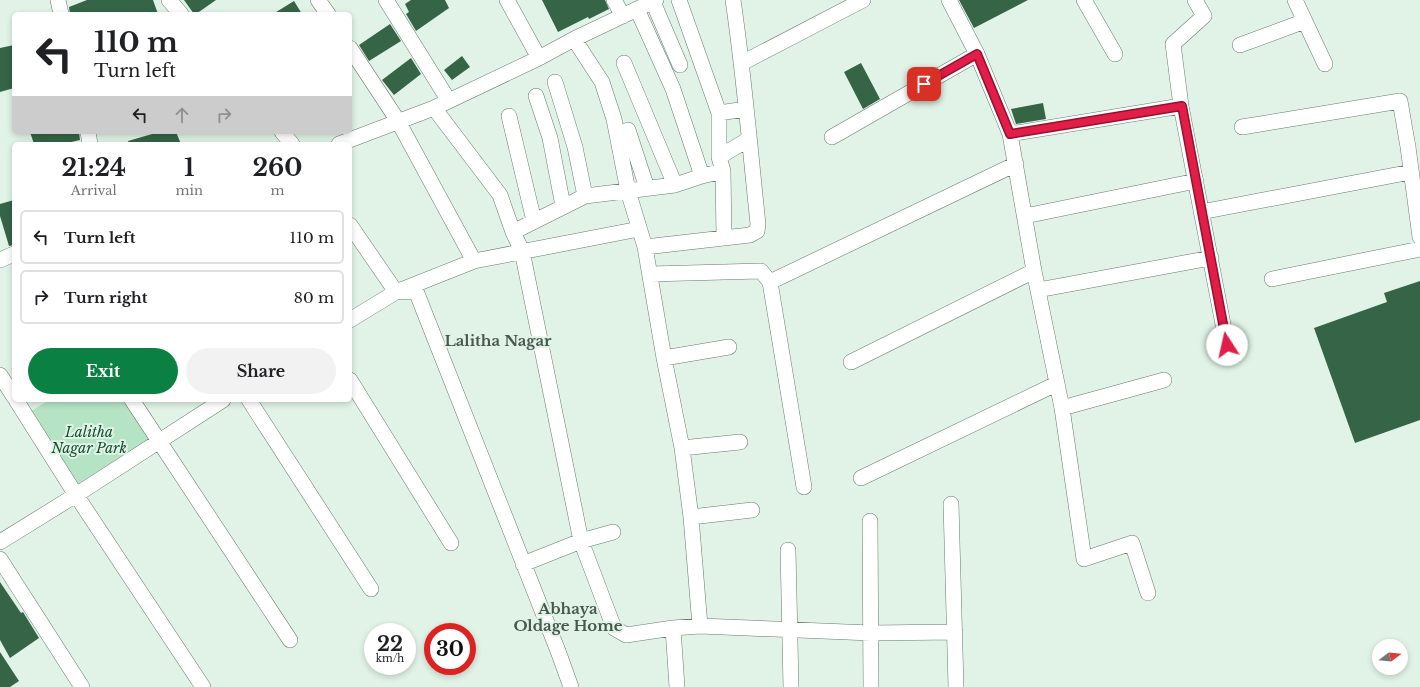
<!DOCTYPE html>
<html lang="en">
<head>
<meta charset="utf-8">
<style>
	:root { --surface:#fff; --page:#f2f2f2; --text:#202124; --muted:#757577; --line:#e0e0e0; --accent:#0b8043 }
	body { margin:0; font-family:"Libre Baskerville",serif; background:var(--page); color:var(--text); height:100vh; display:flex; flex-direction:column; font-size:15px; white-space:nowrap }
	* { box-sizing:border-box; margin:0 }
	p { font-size:13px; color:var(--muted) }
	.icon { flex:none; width:22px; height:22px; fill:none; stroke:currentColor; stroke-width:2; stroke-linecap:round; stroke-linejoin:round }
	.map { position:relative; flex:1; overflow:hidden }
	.panel { position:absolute; left:12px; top:142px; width:340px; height:260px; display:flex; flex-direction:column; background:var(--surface); border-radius:6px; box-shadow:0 2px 6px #0003 }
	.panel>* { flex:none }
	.guide { position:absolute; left:12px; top:12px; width:340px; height:122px; border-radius:6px; box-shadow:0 2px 6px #0003; background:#fff; color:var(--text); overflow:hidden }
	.needle { width:26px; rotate:74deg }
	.controls { position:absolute; left:1372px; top:639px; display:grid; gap:8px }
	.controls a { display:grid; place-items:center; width:36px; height:36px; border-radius:50%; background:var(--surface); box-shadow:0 2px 6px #0003; font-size:20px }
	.speed { position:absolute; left:364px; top:623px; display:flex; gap:8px; font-size:20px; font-weight:700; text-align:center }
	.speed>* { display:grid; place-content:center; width:52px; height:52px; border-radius:50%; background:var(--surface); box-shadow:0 2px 6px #0003; line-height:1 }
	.speed small { font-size:10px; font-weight:400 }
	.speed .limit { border:6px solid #d22; background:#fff; color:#111 }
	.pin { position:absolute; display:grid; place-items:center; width:34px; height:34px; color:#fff; margin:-17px; border-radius:8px; box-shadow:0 2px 6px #0006 }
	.me { position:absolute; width:44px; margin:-22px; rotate:350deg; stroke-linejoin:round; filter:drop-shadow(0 0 3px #0008) }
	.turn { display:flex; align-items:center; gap:14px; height:84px; padding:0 16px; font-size:18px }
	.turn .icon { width:52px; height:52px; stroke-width:2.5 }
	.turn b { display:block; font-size:28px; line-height:34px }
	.lanes { display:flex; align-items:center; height:38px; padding:0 16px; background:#0003; justify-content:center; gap:20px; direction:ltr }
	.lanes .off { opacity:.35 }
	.eta { display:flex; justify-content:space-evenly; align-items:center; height:68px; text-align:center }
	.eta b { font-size:24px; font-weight:800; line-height:28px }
	.button { display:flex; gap:8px; margin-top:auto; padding:8px 16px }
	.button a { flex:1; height:46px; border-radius:24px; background:var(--accent); color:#fff; font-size:16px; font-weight:800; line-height:46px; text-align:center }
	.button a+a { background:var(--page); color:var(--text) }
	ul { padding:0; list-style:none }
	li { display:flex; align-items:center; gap:12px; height:54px; margin:0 8px 6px; padding:0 8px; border:2px solid var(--line); border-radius:6px }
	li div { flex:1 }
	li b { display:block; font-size:15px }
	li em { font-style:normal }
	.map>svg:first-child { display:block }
</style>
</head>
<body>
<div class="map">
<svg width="1420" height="687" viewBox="0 0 1420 687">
	<rect width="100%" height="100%" fill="#e0f3e6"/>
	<path fill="#b5e4c4" d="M49,400H132L160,441L76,495L25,415Z"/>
	<path fill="#356447" d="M87,0H153L158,14H70L69,7Z
		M184,0H216L196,14H194Z
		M411,0H445L449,8L416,31L406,14L409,12L405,4Z
		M542,0H605L609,9L589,19L588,17L558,32Z
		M959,0H1028L974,28Z
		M294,1L302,14H273Z
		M390,24L401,41L369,61L359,45Z
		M14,45V88L0,92V48Z
		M462,56L470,67L452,80L444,70Z
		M411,58L421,74L394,95L382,80Z
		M861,63L880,99L863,109L844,72Z
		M1043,103L1046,119L1016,124L1011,109Z
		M30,132H79L80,140L63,144H34Z
		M159,132H176L181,144H129L128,141Z
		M14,200V245L9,246L0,216V204Z
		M1420,281V420L1355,443L1314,328L1387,302L1384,293Z
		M0,582L21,613L23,612L39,638L10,658L0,640Z
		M0,652L19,681L10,687H0Z"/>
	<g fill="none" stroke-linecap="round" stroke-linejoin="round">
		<defs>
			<path id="street" d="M58,0L61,14
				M169,0L181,14
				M318,0L328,14
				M386,0L449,101
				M507,0L539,58
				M614,0L623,16
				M679,0L719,113V157L723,171L724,238
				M949,0L977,54L1010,134L1034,271L1062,408L1164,380
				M1084,0L1115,54
				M1195,0L1204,16L1173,44L1181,106L1227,345
				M1295,0L1325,64
				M653,2L680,65
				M637,9L673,89L702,176
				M574,39L602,82L614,119L628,191L645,247L664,358L682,448L691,517L700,626
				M1240,45L1305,21
				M350,48L398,121L474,261
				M624,63L675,185
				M742,63L863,0
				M555,82L575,147L585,196
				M536,96L550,138L563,206
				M434,108L500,195L513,232L522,251L581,541L614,628L626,635L673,628L700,626L871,633L955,632
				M719,113L746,109
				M509,116L534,221
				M1242,127L1400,101L1408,147L1420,237
				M628,130L647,188
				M88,132L90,144
				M282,132L292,144
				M1010,134L1181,106
				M832,137L977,54
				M339,144L434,108L539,58L574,39L656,0
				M719,157L749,139
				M1201,212L1411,172
				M1025,216L1196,181
				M350,225L396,292
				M513,232L585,196L675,185L702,176L723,171
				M645,247L750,235L757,231L758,224C750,149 744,74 733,0
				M0,260L14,254
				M650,274L761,271L770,282L804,487
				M1272,279L1420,249
				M770,282L1016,164
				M1038,290L1211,258
				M396,292L416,291L558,651L571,687
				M350,320L396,292L474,261L639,229
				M664,358L729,347
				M851,362L1034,271
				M0,375L14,397
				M350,380L451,543
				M16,400L76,495L203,687
				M132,400L290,640
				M249,400L371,589
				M1062,408L1084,559L1132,543L1148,593
				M682,448L740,442
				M861,478L1056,384
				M951,504L956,687
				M691,517L752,510
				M870,521L871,687
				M0,542L76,495L223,400
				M788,550L791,687
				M0,559L82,687
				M523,564L581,541L613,532
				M673,628L677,687"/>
		</defs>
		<use href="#street" stroke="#697b6f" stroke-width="16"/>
		<use href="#street" stroke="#fff" stroke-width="15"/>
	</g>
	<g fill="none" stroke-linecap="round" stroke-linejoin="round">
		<defs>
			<path id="route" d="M924,84L977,54L1010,134L1182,106L1227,345"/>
		</defs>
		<use href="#route" stroke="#92132f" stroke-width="10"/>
		<use href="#route" stroke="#e11d48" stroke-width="7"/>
	</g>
	<g text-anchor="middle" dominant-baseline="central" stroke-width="4" stroke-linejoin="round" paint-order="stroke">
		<g font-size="14" font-style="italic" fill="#134d2e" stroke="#e0f3e6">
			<text x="89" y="432">Lalitha<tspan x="89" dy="16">Nagar Park</tspan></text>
		</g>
		<g font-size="15" font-weight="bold" fill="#47574c" stroke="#e0f3e6">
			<text x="498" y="340">Lalitha Nagar</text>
			<text x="568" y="608">Abhaya<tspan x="568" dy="17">Oldage Home</tspan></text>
		</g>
	</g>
</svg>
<div class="controls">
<a><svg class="needle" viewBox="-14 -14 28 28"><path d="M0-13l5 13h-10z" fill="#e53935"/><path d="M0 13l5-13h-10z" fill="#757577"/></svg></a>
</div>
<div class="speed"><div>22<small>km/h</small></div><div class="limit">30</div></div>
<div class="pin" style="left:924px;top:84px;background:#d93025"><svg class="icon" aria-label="arrive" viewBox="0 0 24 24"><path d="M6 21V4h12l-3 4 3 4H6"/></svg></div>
<svg class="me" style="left:1227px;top:345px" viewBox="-20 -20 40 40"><circle r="19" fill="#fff"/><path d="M0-13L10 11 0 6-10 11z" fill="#e11d48"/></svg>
<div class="guide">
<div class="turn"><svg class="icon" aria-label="left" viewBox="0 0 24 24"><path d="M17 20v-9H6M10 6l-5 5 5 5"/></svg><div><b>110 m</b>Turn left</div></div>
<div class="lanes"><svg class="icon" aria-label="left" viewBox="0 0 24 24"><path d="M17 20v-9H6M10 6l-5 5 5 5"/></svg><svg class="icon off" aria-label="ahead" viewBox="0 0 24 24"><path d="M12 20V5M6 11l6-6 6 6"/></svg><svg class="icon off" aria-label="right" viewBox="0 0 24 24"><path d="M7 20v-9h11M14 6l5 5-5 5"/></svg></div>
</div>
<section class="panel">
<div class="eta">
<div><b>21:24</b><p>Arrival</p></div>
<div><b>1</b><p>min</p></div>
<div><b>260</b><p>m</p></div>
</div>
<ul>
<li><svg class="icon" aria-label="left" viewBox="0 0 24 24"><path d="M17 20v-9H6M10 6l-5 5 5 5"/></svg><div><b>Turn left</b></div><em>110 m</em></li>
<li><svg class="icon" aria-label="right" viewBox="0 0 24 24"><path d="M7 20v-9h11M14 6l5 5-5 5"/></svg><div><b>Turn right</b></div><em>80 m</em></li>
</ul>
<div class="button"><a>Exit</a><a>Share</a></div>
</section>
</div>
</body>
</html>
